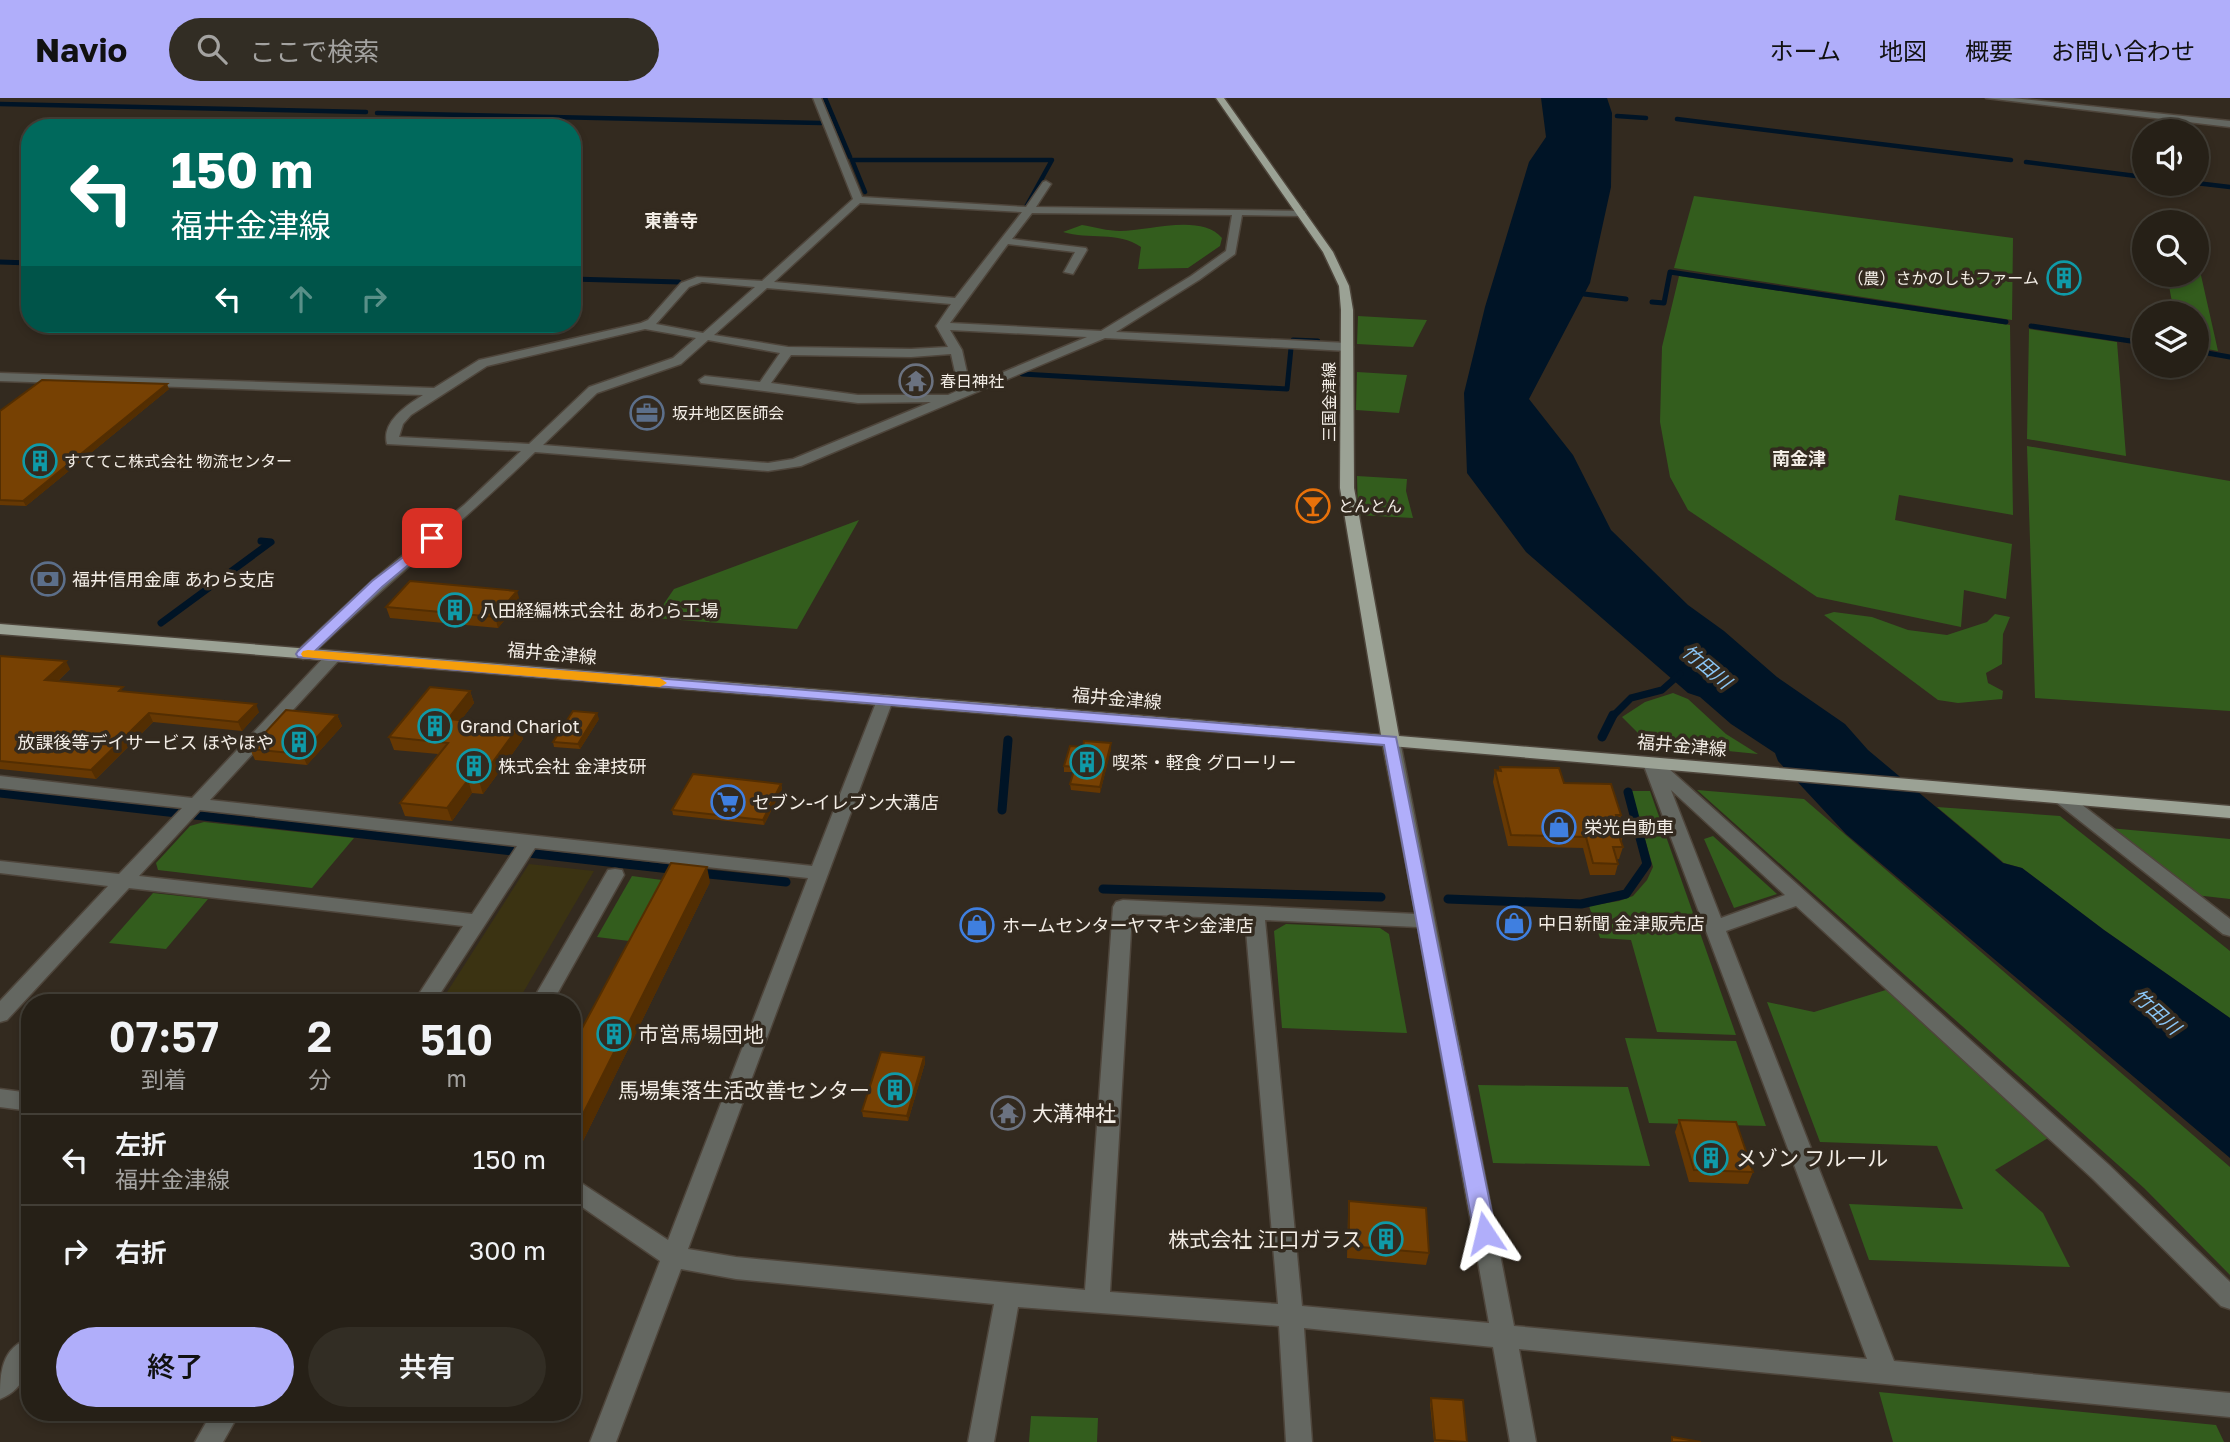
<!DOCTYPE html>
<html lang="ja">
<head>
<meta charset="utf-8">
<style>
	:root { --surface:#262017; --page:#322d24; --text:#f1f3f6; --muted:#a4a3a1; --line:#423e36; --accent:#b0aefa }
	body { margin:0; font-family:"Golos Text","Noto Sans JP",sans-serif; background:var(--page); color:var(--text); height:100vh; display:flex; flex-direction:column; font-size:26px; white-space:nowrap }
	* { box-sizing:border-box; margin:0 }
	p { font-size:23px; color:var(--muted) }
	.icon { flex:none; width:38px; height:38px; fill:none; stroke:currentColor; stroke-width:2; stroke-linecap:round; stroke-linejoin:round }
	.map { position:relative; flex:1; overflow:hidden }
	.panel { position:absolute; left:21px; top:896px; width:560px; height:427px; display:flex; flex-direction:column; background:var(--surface); border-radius:28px; box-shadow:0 4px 10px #0003,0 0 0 2px var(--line) }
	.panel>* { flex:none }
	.hud { position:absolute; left:21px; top:21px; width:560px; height:214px; border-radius:28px; box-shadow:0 4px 10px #0003,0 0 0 2px var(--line); background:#00695c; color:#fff; overflow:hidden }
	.fabs { position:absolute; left:2132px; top:21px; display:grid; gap:14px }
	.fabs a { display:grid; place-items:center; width:77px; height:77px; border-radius:50%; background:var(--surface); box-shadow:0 4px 10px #0003,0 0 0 2px var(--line); font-size:35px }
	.pin { position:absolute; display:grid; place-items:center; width:60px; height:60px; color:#fff; margin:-30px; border-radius:14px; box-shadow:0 4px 10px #0006 }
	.me { position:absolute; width:77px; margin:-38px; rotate:350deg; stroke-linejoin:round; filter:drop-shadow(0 0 5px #0008) }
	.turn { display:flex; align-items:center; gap:24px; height:147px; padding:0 35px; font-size:32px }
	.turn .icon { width:91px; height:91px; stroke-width:2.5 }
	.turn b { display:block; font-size:49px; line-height:60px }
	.lanes { display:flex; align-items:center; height:66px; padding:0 35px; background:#0003; justify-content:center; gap:35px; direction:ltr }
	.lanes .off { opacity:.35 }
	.eta { display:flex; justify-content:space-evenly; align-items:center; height:119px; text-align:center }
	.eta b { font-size:42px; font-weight:600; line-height:49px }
	.button { display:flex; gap:14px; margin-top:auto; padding:14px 35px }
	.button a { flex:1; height:80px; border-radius:42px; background:var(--accent); color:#111; font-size:28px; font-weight:600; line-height:80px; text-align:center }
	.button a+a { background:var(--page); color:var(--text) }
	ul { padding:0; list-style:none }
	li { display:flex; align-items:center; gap:21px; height:91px; padding:0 35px; border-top:2px solid var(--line) }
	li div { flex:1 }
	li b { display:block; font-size:26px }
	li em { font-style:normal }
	header { display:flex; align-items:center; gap:42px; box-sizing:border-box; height:98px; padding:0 35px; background:var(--accent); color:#111 }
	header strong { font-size:33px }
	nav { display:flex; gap:38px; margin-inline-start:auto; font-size:24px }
	.search { width:490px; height:63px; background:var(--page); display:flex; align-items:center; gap:18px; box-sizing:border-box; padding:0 24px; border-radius:38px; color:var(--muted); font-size:26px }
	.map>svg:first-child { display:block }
</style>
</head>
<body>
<header>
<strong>Navio</strong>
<div class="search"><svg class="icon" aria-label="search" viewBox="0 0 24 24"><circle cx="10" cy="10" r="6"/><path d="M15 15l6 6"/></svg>ここで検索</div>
<nav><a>ホーム</a><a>地図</a><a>概要</a><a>お問い合わせ</a></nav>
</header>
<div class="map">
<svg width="2230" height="1344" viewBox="0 0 2230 1344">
	<rect width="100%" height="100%" fill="#332a1f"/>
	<path fill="#335d1d" d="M1694,98L2013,140L2012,222L1674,170Z
		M1082,127C1094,129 1108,133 1120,133C1148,133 1201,115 1222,140L1220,148L1188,170L1138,171L1141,149C1118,133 1089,142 1063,134Z
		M2196,163L2198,164L2218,253L2196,249V215H2174L2167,177H2196Z
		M1679,178L2010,227L2013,417L1899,397L1895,422L2012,446L2006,501L1964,492L1961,529L1817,499L1688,412L1670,379L1660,324L1662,249Z
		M1358,218L1427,222L1413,249L1357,246Z
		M2029,231L2117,244L2126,358L2027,341Z
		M1357,274L1407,277L1399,315L1356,312Z
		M2027,348L2230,383V613L2035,600Z
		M1357,378L1407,381L1406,393L1413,420L1358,417Z
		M859,422L797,531L654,520L674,491Z
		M1834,514L1872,519L1908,532L1947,537L1987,524L1995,516L2010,519L2003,536L2002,566L1986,575L1988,585L2003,593L2002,601L1958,605L1938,602L1824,517Z
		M1673,595L1688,601L1726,636L1758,656L1648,645L1622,619L1645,604Z
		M1697,692L1804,701L2230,1069V1177L2144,1090Z
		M1631,693H1650L1736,937L1657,934L1631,842L1600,840L1589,808L1619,803L1633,798L1647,782L1653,769Z
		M1937,709L2060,718L2230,853V920L2104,832L2022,770L2004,765Z
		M204,724L354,740L312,790L158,772L156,765L190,728Z
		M2109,730L2230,741V801L2195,797Z
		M1713,738L1777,796L1734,810L1704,741Z
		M632,778L662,782L629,843L597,839Z
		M153,795L208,801L166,851L109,845Z
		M1286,826L1380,830L1389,836L1407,935L1282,930L1274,833Z
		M1889,891L2048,1040L1995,1072L2043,1115L2070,1169L1869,1162L1849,1106L1963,1111L1937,1048L1820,1044L1767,904L1814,914Z
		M1625,940L1736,943L1766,1028L1649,1025Z
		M1478,987L1628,989L1650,1068L1493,1065Z
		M1879,1294L2216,1327L2224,1344H1893Z
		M1031,1318L1098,1320L1097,1344H1029Z"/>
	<path fill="#3b3312" d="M529,766L594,773L517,905H440Z"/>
	<path fill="#001426" d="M1541,0H1607L1612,15L1611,89L1590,185L1529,301L1573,357L1611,432L1688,507L1724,533L1777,579L1845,626L1868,652L2003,765L2022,770L2104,832L2230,920V1060L1846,736L1778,663L1775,655L1731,626L1700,599L1688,595L1526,454L1467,375L1464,295L1485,209L1529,64L1546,39Z"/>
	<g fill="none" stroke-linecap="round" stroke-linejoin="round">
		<path stroke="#001426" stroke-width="4.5" d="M825,0L850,59
			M0,6L366,14
			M377,15L821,25
			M1617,18L1646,20
			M1677,21L2011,62
			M2026,64L2144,79
			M2196,85L2230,89
			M865,94L852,62H1052L1026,109"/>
		<path stroke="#001426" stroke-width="5" d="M0,164L30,165
			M572,181L679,184
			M1584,196L1626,201
			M1652,204L1664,205L1670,174L2006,224
			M2031,228L2144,245
			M1293,242L1318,243
			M2196,253L2230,259
			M1022,276L1287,291L1291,250"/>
		<path stroke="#001426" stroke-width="7" d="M161,525L271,444L261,443
			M1612,619L1631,600L1662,592L1680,576"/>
		<path stroke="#001426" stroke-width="9" d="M1602,639L1613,617
			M0,695L679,772
			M1002,712L1008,642
			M699,775L786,784
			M1103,791L1381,799
			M1448,801L1581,806L1626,796L1647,766L1628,694"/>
		<defs>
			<path id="minor" d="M813,0H821L862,99L1026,109L1043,84L1046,83L1051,86L1036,109L1305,113V117L1301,118L1242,117L1235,156L1199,182L1116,234L1347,245L1353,249L1347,253L1105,240L801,368L768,373L535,354C462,425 383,489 309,559L303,561L295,556L297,553L372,483L464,407L521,353L387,346C381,324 407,307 423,297L0,283V275L434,290L479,262L641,225L648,222L681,185L697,179L762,183L853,101ZM860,105L1022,114L955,200L774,184ZM1032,115L1232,117L1226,153L1191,178L1101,233L950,225L1008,146L1075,154L1064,174L1073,176L1087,152L1086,150L1012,141ZM702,184L755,189L703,235L656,226L689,189ZM767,190L951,206L936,228L948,249L911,251L788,249L714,237ZM645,231L696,240L673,260L589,289L529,346L399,339L403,326L411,317L487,268ZM950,232L1087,239L970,288L962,252ZM708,242L780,255L760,284L705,278L699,282L701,285L858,305L931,304L793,361L768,365L543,347L597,295L681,266ZM951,256L959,292L948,297H858L771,285L791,257L911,259Z
				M1986,0H2013L2230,23V29Z
				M333,554L341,559L339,562L210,702L812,768L877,602L885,597L893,602L688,1151L736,1159L1085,1192L1113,809L1116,804L1123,802L1416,816L1382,643L1391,638L1400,643L1514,1228L1867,1261L1644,668L1646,661H1658L2109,1067L2230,1184V1211L2221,1208L2093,1081L1796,808L1726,833L1894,1263L2230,1295V1319L1519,1251L1536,1344H1510L1493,1249L1304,1230L1312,1344H1286L1279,1228L1018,1209L994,1344H968L994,1206L736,1181L681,1171L616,1344H590L660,1163L572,1102V1079L668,1142L808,780L535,750L434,905H413L463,828L129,790L7,922L0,924V903L108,788L0,775V763L119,776L182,710L0,690V678L192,700L327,556ZM1671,692L1785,797L1721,820ZM200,712L517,748L472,816L139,778ZM1132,816L1245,821L1278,1206L1110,1194ZM1265,822L1418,829L1489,1225L1302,1208Z
				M2062,694L2068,696L2230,821V838L2223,836L2056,704L2053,700L2056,696Z
				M615,771L622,772L624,777L552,905H531L608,772Z
				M0,991L30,995V1013L0,1009Z
				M30,1240C30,1265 28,1290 0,1301C0,1275 1,1250 30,1240Z
				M212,1314H240L223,1344H195Z"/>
			<path id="major" d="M1216,0H1224L1333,154L1349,188L1353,212L1354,390L1399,638L2230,708V720L1391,648L0,536V526L1381,637L1340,390L1341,212L1339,188L1323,154Z"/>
		</defs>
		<use href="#minor" stroke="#4e453b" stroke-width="3"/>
		<use href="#major" stroke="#4e453b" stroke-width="3"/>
		<use href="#minor" fill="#646761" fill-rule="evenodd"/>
		<use href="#major" fill="#9ba295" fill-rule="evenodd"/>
	</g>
	<path fill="#663803" d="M169,291L26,408L0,407V313Z
		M520,503L498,530L390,520L386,509Z
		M0,558L70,571L58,583L259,614L242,633L153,624L96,681L0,671Z
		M470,593L474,605L461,622L519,628L523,641L483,696L472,695L452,723L405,718L400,705L438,656L394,652L389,639Z
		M337,617L342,628L307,667L255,662L250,651Z
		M599,621L580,651L554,649L553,644Z
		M1111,651L1100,695L1071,692L1070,686L1074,674H1064V668Z
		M1500,669L1564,685L1621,717L1619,725L1623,738L1621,745L1623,749L1619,761H1616L1618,766L1615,777H1590L1583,750L1508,748L1493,684L1495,672L1499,673Z
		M781,686L782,691L764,727L673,717L672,712Z
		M710,784L582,1045L572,1044V949Z
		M924,959L925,965L908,1023L863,1019L862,1013Z
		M1679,1022L1753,1074L1748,1086L1689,1084L1675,1034Z
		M1349,1103L1429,1155L1426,1167L1347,1160L1348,1115Z
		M1431,1300L1467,1344H1434L1430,1306Z"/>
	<path fill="#532e02" d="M167,286L169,291L26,408L23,403Z
		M517,493L520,503L498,530L495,519Z
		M66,563L70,571L50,590L45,582Z
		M470,593L474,605L452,634L448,621Z
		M256,606L259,614L242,633L238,624Z
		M149,615L153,624L96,681L91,672Z
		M597,615L599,621L580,651L578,646Z
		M337,617L342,628L307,667L302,656Z
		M519,628L523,641L483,696L479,683Z
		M1111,645V651L1100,695V689Z
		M468,682L472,695L452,723L447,710Z
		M781,686L782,691L764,727L763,722Z
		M707,769L710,784L582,1045L576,1030Z
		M924,959L925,965L908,1023L907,1018Z"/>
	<path fill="#774103" stroke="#532e02" stroke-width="2" d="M42,282L167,286L23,403L0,402V313Z
		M410,483L517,493L495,519L386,509Z
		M0,558L66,563L45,582L123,589L119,593L256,606L238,624L149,615L91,672L0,663Z
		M430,589L470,593L448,621L519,628L479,683L468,682L447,710L400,705L448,645L389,639Z
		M286,612L337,617L302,656L250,651Z
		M573,613L597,615L578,646L553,644Z
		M1084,643L1111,645L1100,689L1070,686L1075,669L1064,668L1070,648L1083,649Z
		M1500,669L1559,670L1564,685L1611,686L1621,717H1616L1623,738H1619L1623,749H1613L1618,766L1593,765L1586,739L1511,737L1495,672L1501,673Z
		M693,676L781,686L763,722L672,712Z
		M671,765L707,769L576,1030L572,1029V949Z
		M339,895L389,900L386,905H332Z
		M881,954L924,959L907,1018L862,1013Z
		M1679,1022L1736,1024L1753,1074L1694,1072Z
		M1349,1103L1426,1110L1429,1155L1349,1148Z
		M1431,1300L1463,1302L1467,1344L1435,1342Z
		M1672,1339L1701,1344H1672Z"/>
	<path fill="#b0aefa" stroke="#7271a2" stroke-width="2" d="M432,437L439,440L437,443L382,489L315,553L1396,639L1496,1135L1492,1142L1485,1145L1477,1142L1474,1135L1384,647L298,559L296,556L298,553L372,483Z"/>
	<path fill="#f59e0b" d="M308,552L660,580L667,585L660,589L303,559L301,556L303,553Z"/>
	<defs>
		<symbol id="building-ring" viewBox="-11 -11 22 22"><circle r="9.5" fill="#332a1f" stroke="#0f9aa8" stroke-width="1.5"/><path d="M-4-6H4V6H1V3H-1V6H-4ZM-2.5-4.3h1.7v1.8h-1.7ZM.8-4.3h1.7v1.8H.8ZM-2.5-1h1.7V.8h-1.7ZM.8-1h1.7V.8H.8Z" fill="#0f9aa8"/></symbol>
		<symbol id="temple-ring" viewBox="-11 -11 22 22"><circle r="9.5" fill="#332a1f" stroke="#6b7280" stroke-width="1.5"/><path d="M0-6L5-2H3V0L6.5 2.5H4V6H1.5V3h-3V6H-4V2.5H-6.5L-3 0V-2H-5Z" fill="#6b7280"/></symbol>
		<symbol id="office-ring" viewBox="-11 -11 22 22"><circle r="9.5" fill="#332a1f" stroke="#5c6f8a" stroke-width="1.5"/><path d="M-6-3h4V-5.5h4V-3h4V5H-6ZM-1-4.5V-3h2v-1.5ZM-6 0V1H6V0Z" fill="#5c6f8a"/></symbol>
		<symbol id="bar-ring" viewBox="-11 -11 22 22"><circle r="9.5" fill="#332a1f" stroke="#e8710a" stroke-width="1.5"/><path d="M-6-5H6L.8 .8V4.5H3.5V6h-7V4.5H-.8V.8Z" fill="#e8710a"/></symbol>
		<symbol id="bank-ring" viewBox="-11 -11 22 22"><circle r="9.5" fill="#332a1f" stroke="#5c6f8a" stroke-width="1.5"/><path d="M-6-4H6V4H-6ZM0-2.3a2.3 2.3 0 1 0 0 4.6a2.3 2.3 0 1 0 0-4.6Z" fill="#5c6f8a"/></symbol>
		<symbol id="supermarket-ring" viewBox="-11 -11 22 22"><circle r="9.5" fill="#332a1f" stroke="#3f7fe0" stroke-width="1.5"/><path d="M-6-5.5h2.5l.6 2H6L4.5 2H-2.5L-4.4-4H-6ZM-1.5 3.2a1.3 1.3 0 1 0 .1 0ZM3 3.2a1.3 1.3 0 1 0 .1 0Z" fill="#3f7fe0"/></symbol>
		<symbol id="shop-ring" viewBox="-11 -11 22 22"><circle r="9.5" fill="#332a1f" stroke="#3f7fe0" stroke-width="1.5"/><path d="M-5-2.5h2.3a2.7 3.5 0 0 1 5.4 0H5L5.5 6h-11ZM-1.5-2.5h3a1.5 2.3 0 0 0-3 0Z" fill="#3f7fe0"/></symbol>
	</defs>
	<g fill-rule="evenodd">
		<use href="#building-ring" x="2045" y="161" width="38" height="38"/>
		<use href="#temple-ring" x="897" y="264" width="38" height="38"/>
		<use href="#office-ring" x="628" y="296" width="38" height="38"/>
		<use href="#building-ring" x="21" y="344" width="38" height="38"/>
		<use href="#bar-ring" x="1294" y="389" width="38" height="38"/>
		<use href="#bank-ring" x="29" y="462" width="38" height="38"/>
		<use href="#building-ring" x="436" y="493" width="38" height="38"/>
		<use href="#building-ring" x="416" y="609" width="38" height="38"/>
		<use href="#building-ring" x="280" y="625" width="38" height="38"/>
		<use href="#building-ring" x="1068" y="645" width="38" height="38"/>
		<use href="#building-ring" x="455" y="649" width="38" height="38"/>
		<use href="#supermarket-ring" x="709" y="685" width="38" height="38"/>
		<use href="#shop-ring" x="1540" y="710" width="38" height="38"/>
		<use href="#shop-ring" x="1495" y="806" width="38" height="38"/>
		<use href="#shop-ring" x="958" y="808" width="38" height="38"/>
		<use href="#building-ring" x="595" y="917" width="38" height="38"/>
		<use href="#building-ring" x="876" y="973" width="38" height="38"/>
		<use href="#temple-ring" x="989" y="996" width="38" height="38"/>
		<use href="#building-ring" x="1692" y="1041" width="38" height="38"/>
		<use href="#building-ring" x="1367" y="1122" width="38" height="38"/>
	</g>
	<g text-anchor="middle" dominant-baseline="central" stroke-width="7" stroke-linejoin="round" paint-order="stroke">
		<g font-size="16" fill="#f3ede6" stroke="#332a1f" text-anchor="start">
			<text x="2039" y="180" text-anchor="end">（農）さかのしもファーム</text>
			<text x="940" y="283">春日神社</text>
			<text x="672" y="315">坂井地区医師会</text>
			<text x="64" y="363">すててこ株式会社 物流センター</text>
			<text x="1338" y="408">とんとん</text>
		</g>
		<g font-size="16" fill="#f3ede6" stroke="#332a1f">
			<text transform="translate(1329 304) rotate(-90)">三国金津線</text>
		</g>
		<g font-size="18" font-weight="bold" fill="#f3ede6" stroke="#332a1f">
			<text x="671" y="122">東善寺</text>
			<text x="1799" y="360">南金津</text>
		</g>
		<g font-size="18" fill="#f3ede6" stroke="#332a1f" text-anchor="start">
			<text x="72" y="481">福井信用金庫 あわら支店</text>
			<text x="480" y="512">八田経編株式会社 あわら工場</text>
			<text x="460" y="628">Grand Chariot</text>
			<text x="274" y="644" text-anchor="end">放課後等デイサービス ほやほや</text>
			<text x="1112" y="664">喫茶・軽食 グローリー</text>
			<text x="498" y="668">株式会社 金津技研</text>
			<text x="752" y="704">セブン-イレブン大溝店</text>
			<text x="1584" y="729">栄光自動車</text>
			<text x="1538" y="825">中日新聞 金津販売店</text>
			<text x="1002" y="827">ホームセンターヤマキシ金津店</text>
		</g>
		<g font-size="18" fill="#f3ede6" stroke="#332a1f">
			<text transform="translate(552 555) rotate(5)">福井金津線</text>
			<text transform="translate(1117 600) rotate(5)">福井金津線</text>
			<text transform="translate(1682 647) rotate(5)">福井金津線</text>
		</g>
		<g font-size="19" font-style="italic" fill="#8bc6f6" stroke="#332a1f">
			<text transform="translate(1707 568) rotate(40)">竹田川</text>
			<text transform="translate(2157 913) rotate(42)">竹田川</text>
		</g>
		<g font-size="21" fill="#f3ede6" stroke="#332a1f" text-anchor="start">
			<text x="638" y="936">市営馬場団地</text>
			<text x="870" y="992" text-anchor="end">馬場集落生活改善センター</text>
			<text x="1032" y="1015">大溝神社</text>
			<text x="1736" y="1060">メゾン フルール</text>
			<text x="1362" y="1141" text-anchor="end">株式会社 江口ガラス</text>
		</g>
	</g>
</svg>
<div class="fabs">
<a><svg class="icon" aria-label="sound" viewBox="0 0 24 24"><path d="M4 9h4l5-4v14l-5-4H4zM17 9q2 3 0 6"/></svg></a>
<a><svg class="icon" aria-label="search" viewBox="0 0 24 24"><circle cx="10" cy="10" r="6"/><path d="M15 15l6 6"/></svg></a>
<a><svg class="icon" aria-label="layers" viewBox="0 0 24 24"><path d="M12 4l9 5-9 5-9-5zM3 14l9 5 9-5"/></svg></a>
</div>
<div class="pin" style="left:432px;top:440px;background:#d93025"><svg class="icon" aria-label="arrive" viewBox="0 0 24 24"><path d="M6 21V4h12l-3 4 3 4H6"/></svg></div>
<svg class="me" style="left:1485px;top:1135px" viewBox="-20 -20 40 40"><path d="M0-17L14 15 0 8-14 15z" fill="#b0aefa" stroke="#fff" stroke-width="4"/></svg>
<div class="hud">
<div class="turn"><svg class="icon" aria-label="left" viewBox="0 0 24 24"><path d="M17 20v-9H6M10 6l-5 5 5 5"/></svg><div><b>150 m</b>福井金津線</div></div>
<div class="lanes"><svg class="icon" aria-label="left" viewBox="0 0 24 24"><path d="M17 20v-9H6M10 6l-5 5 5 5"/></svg><svg class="icon off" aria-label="ahead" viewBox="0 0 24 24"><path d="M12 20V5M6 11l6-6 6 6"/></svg><svg class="icon off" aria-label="right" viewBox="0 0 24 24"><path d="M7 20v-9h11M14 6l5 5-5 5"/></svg></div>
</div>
<section class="panel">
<div class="eta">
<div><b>07:57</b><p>到着</p></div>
<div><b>2</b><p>分</p></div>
<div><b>510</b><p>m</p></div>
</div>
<ul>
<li><svg class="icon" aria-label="left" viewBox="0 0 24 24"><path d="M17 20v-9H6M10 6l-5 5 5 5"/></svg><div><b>左折</b><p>福井金津線</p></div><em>150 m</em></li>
<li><svg class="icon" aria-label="right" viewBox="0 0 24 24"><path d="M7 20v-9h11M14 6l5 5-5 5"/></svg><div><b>右折</b></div><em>300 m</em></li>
</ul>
<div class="button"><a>終了</a><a>共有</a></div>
</section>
</div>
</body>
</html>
